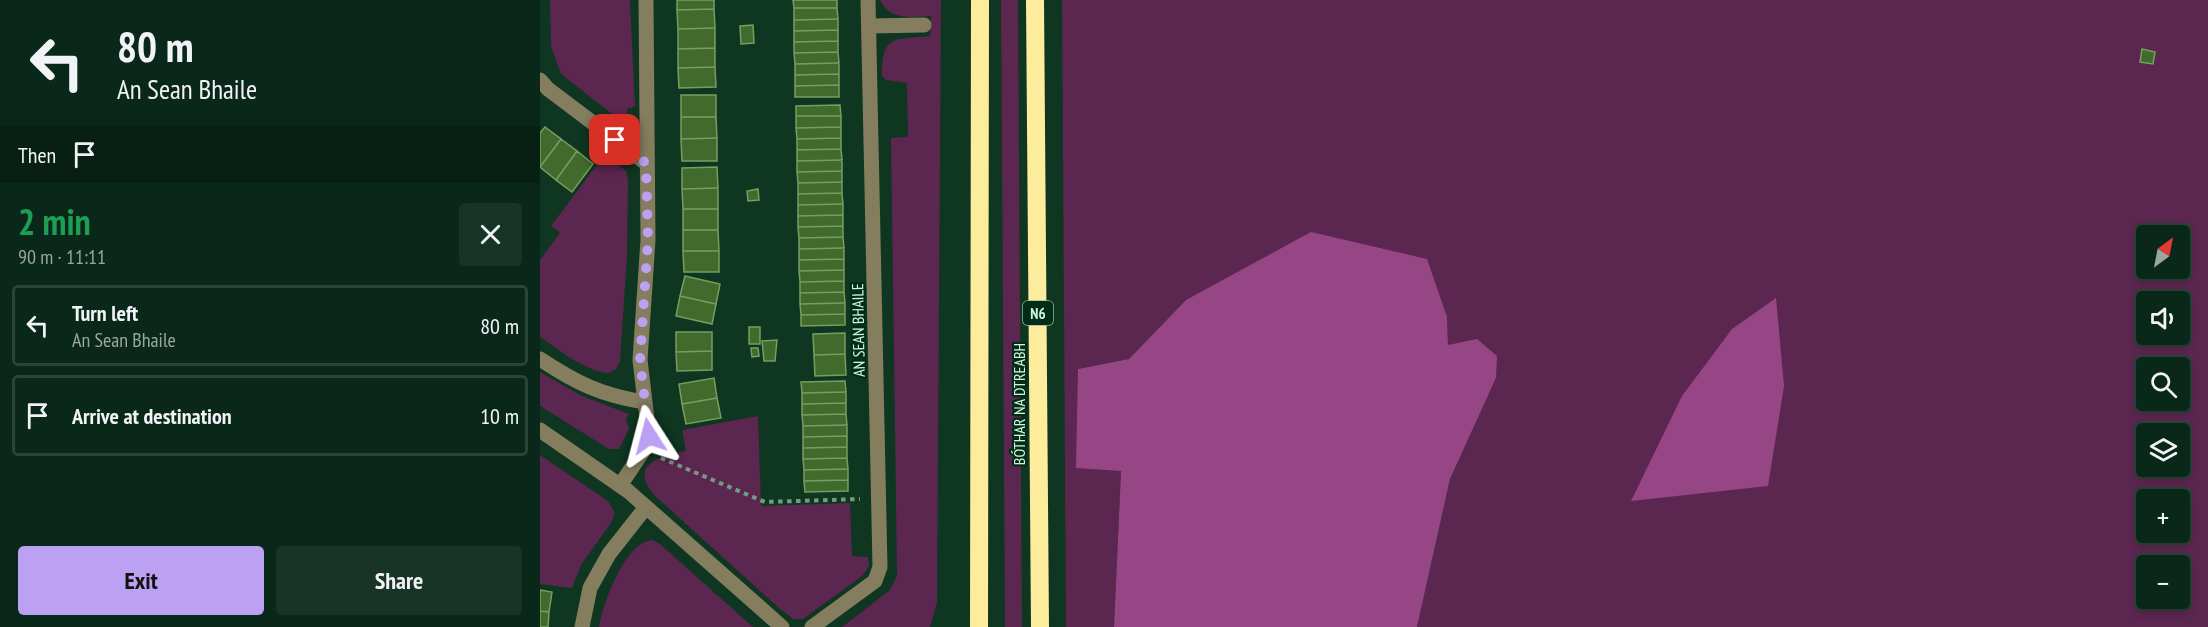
<!DOCTYPE html>
<html lang="en">
<head>
<meta charset="utf-8">
<style>
	:root { --surface:#0a2819; --page:#183426; --text:#f1f3f6; --muted:#99a6a2; --line:#2a4438; --accent:#bca0f2 }
	body { margin:0; font-family:"PT Sans Narrow",sans-serif; background:var(--page); color:var(--text); height:100vh; display:flex; flex-direction:column; font-size:22px; white-space:nowrap }
	* { box-sizing:border-box; margin:0 }
	p { font-size:20px; color:var(--muted) }
	.icon { flex:none; width:33px; height:33px; fill:none; stroke:currentColor; stroke-width:2; stroke-linecap:round; stroke-linejoin:round }
	.map { position:relative; flex:1; overflow:hidden }
	.sheet { display:flex; flex-direction:column; background:var(--surface); width:540px }
	.sheet>* { flex:none }
	.guide { background:#0a2819; color:var(--text); overflow:hidden }
	.needle { width:39px; rotate:32deg }
	.buttons { position:absolute; left:1596px; top:225px; display:grid; gap:12px }
	.buttons a { display:grid; place-items:center; width:54px; height:54px; border-radius:6px; background:var(--surface); box-shadow:0 3px 9px #0003,0 0 0 2px var(--line); font-size:30px }
	.pin { position:absolute; display:grid; place-items:center; width:51px; height:51px; color:#fff; margin:-26px; border-radius:12px; box-shadow:0 3px 9px #0006 }
	.me { position:absolute; width:66px; margin:-33px; rotate:351deg; stroke-linejoin:round; filter:drop-shadow(0 0 4px #0008) }
	.turn { display:flex; align-items:center; gap:21px; height:126px; padding:0 18px; font-size:27px }
	.turn .icon { width:78px; height:78px; stroke-width:2.5 }
	.turn b { display:block; font-size:42px; line-height:51px }
	.then { display:flex; align-items:center; height:57px; padding:0 18px; background:#0003; gap:12px; font-size:22px }
	.round { display:grid; place-items:center; flex:none; width:63px; height:63px; border-radius:6px; background:var(--page) }
	.head { display:flex; align-items:center; justify-content:space-between; height:102px; padding:0 18px }
	h1 { font-size:36px; font-weight:800; line-height:45px; color:#1e9e55 }
	.button { display:flex; gap:12px; margin-top:auto; padding:12px 18px }
	.button a { flex:1; height:69px; border-radius:6px; background:var(--accent); color:#111; font-size:24px; font-weight:800; line-height:69px; text-align:center }
	.button a+a { background:var(--page); color:var(--text) }
	ul { padding:0; list-style:none }
	li { display:flex; align-items:center; gap:18px; height:81px; margin:0 12px 9px; padding:0 6px; border:3px solid var(--line); border-radius:6px }
	li div { flex:1 }
	li b { display:block; font-size:22px }
	li em { font-style:normal }
	main { display:flex; flex:1; min-height:0 }
	.map>svg:first-child { display:block }
</style>
</head>
<body>
<main>
<section class="sheet">
<div class="guide">
<div class="turn"><svg class="icon" aria-label="left" viewBox="0 0 24 24"><path d="M17 20v-9H6M10 6l-5 5 5 5"/></svg><div><b>80 m</b>An Sean Bhaile</div></div>
<div class="then">Then<svg class="icon" aria-label="arrive" viewBox="0 0 24 24"><path d="M6 21V4h12l-3 4 3 4H6"/></svg></div>
</div>
<div class="head"><div><h1>2 min</h1><p>90 m · 11:11</p></div><a class="round"><svg class="icon" aria-label="close" viewBox="0 0 24 24"><path d="M6 6l12 12M18 6L6 18"/></svg></a></div>
<ul>
<li><svg class="icon" aria-label="left" viewBox="0 0 24 24"><path d="M17 20v-9H6M10 6l-5 5 5 5"/></svg><div><b>Turn left</b><p>An Sean Bhaile</p></div><em>80 m</em></li>
<li><svg class="icon" aria-label="arrive" viewBox="0 0 24 24"><path d="M6 21V4h12l-3 4 3 4H6"/></svg><div><b>Arrive at destination</b></div><em>10 m</em></li>
</ul>
<div class="button"><a>Exit</a><a>Share</a></div>
</section>
<div class="map">
<svg width="1668" height="627" viewBox="0 0 1668 627">
	<rect width="100%" height="100%" fill="#0e3621"/>
	<path fill="#5b264f" fill-rule="evenodd" d="M10,0H90L95,107L88,108L85,119L76,117L21,74L11,46Z
		M340,0H401L397,603L390,627H302L350,590L357,575L351,138L368,137L367,83L346,80L342,76C342,33 355,40 390,36L391,16C371,17 350,21 340,0Z
		M461,0H478L482,627H465Z
		M522,0H1668V627H877L910,479L956,378L908,346L907,317L646,300L589,359L538,369L581,470L574,627H526ZM1606,236H1640V268H1606ZM1606,302H1640V334H1606ZM1606,368H1640V400H1606ZM1606,434H1640V466H1606ZM1606,500H1640V532H1606ZM1606,566H1640V598H1606Z
		M65,154L86,171L88,180L87,256L80,361L76,369L69,373C46,372 19,350 0,337V260L20,233L11,226Z
		M0,372L42,396L89,414L86,419L89,429L79,449H69L0,406Z
		M218,416L221,506L310,503L312,556L328,557L329,566L322,576L263,619H253L239,608L114,495C88,464 122,455 146,451L142,430Z
		M0,455L68,501L75,513L71,523L41,565L32,588L0,584Z
		M112,540L120,544L213,627H59C63,604 84,543 112,540Z"/>
	<path fill="#964685" d="M771,232L887,259L907,317L908,345L937,339L957,356L956,378L910,479L877,627H574L581,471L536,468L538,369L589,359L646,300Z
		M1236,298L1244,386L1228,486L1091,501L1142,396L1192,329Z"/>
	<path fill="#426a2d" stroke="#759f61" stroke-width="1.5" d="M137,0H174V9L137,10Z
		M253,0H297V8H254Z
		M254,8H297L298,19L254,20Z
		M174,9L175,28L138,29L137,10Z
		M298,19V30L254,31V20Z
		M213,25L214,43L201,44L200,26Z
		M175,28V48L138,49V29Z
		M298,30V41L254,42V31Z
		M298,41V52L254,53V42Z
		M175,48V67L138,68V49Z
		M1602,49L1615,52L1613,64L1600,62Z
		M298,52L299,63L255,64L254,53Z
		M299,63V74L255,75V64Z
		M175,67L176,87L139,88L138,68Z
		M299,74V85L255,86V75Z
		M299,85V97H255V86Z
		M141,95H176V117H141Z
		M300,105L301,116H256V106Z
		M256,116H301V127L256,128Z
		M141,117H176L177,138L141,139Z
		M5,127L21,139L0,167V133Z
		M301,127V138L257,139L256,128Z
		M177,138V161H142L141,139Z
		M301,138V149L257,150V139Z
		M21,139L37,151L16,180L0,167Z
		M301,149L302,160L257,161V150Z
		M37,151L53,164L32,192L16,180Z
		M302,160V171L257,172V161Z
		M177,167L178,188L142,189V168Z
		M302,171V182L258,183L257,172Z
		M302,182V193L258,194V183Z
		M178,188V209H143L142,189Z
		M218,189L219,200L208,201L207,191Z
		M302,193L303,204L258,205V194Z
		M303,204V215L258,216V205Z
		M143,209H178V230H143Z
		M303,215V226L258,227V216Z
		M303,226V237L259,238L258,227Z
		M143,230H178L179,251H143Z
		M303,237L304,248L259,249V238Z
		M304,248V259L259,260V249Z
		M143,251H179V272H144Z
		M304,259V270L259,271V260Z
		M304,270V281L260,282L259,271Z
		M145,276L180,284L176,304L140,296Z
		M304,281V292L260,293V282Z
		M304,292L305,303L260,304V293Z
		M140,296L176,304L172,324L136,316Z
		M305,303V314L261,315L260,304Z
		M305,314V325L261,326V315Z
		M209,327H220V344H209Z
		M136,332H172V351L136,352Z
		M305,333V354L274,355L273,334Z
		M237,340L235,361H224L222,341Z
		M211,348H218L219,356L212,357Z
		M172,351V370L137,371L136,352Z
		M305,354L306,375L275,376L274,355Z
		M174,378L177,398L142,404L139,384Z
		M305,381L306,392L262,393L261,382Z
		M306,392V403L262,404V393Z
		M177,398L181,418L146,424L142,404Z
		M306,403V414L262,415V404Z
		M306,414L307,425L263,426L262,415Z
		M307,425V436L263,437V426Z
		M307,436V447L263,448V437Z
		M307,447V458L263,459V448Z
		M307,458L308,469L264,470L263,459Z
		M308,469V480L264,481V470Z
		M308,480V491L265,492L264,481Z
		M0,590L12,592L9,612L0,611Z
		M0,611L9,612L8,627H0Z"/>
	<g fill="none" stroke-linecap="round" stroke-linejoin="round">
		<path stroke="#749b84" stroke-width="4" stroke-dasharray="4.5 4.5" stroke-linecap="butt" d="M121,458L225,502L320,499"/>
		<path stroke="#847d5e" stroke-width="15" d="M329,26L384,25
			M0,80L8,89L106,163
			M0,359C36,383 61,395 104,402
			M0,430L88,491L242,627
			M81,484L107,445L109,436L100,360L108,240L106,0
			M42,627L50,588L69,554L106,507
			M272,627L335,581L340,567L328,0"/>
		<path stroke="#feec9d" stroke-width="18" d="M495,0L500,627
			M439,627L440,0"/>
	</g>
	<g fill="none" stroke-linecap="round" stroke-linejoin="round">
		<path stroke="#bca0f2" stroke-width="10" stroke-dasharray="0 18" d="M75,140L106,163L108,240L100,360L109,436"/>
	</g>
	<g text-anchor="middle" dominant-baseline="central" stroke-width="4.5" stroke-linejoin="round" paint-order="stroke">
		<rect fill="#022c17" stroke="#92b9a2" stroke-width="1.5" x="483" y="301" width="30" height="24" rx="4.5"/>
		<g font-size="15" font-weight="bold" fill="#d0f5dd">
			<text x="498" y="313">N6</text>
		</g>
		<g font-size="16" fill="#d0f5dd" stroke="#022c17">
			<text transform="translate(318 330) rotate(-91)">AN SEAN BHAILE</text>
			<text transform="translate(479 404) rotate(-90)">BÓTHAR NA DTREABH</text>
		</g>
	</g>
</svg>
<div class="buttons">
<a><svg class="needle" viewBox="-14 -14 28 28"><path d="M0-13l5 13h-10z" fill="#e53935"/><path d="M0 13l5-13h-10z" fill="#99a6a2"/></svg></a>
<a><svg class="icon" aria-label="sound" viewBox="0 0 24 24"><path d="M4 9h4l5-4v14l-5-4H4zM17 9q2 3 0 6"/></svg></a>
<a><svg class="icon" aria-label="search" viewBox="0 0 24 24"><circle cx="10" cy="10" r="6"/><path d="M15 15l6 6"/></svg></a>
<a><svg class="icon" aria-label="layers" viewBox="0 0 24 24"><path d="M12 4l9 5-9 5-9-5zM3 14l9 5 9-5"/></svg></a>
<a>+</a>
<a>−</a>
</div>
<div class="pin" style="left:75px;top:140px;background:#d93025"><svg class="icon" aria-label="arrive" viewBox="0 0 24 24"><path d="M6 21V4h12l-3 4 3 4H6"/></svg></div>
<svg class="me" style="left:109px;top:436px" viewBox="-20 -20 40 40"><path d="M0-17L14 15 0 8-14 15z" fill="#bca0f2" stroke="#fff" stroke-width="4"/></svg>
</div>
</main>
</body>
</html>
